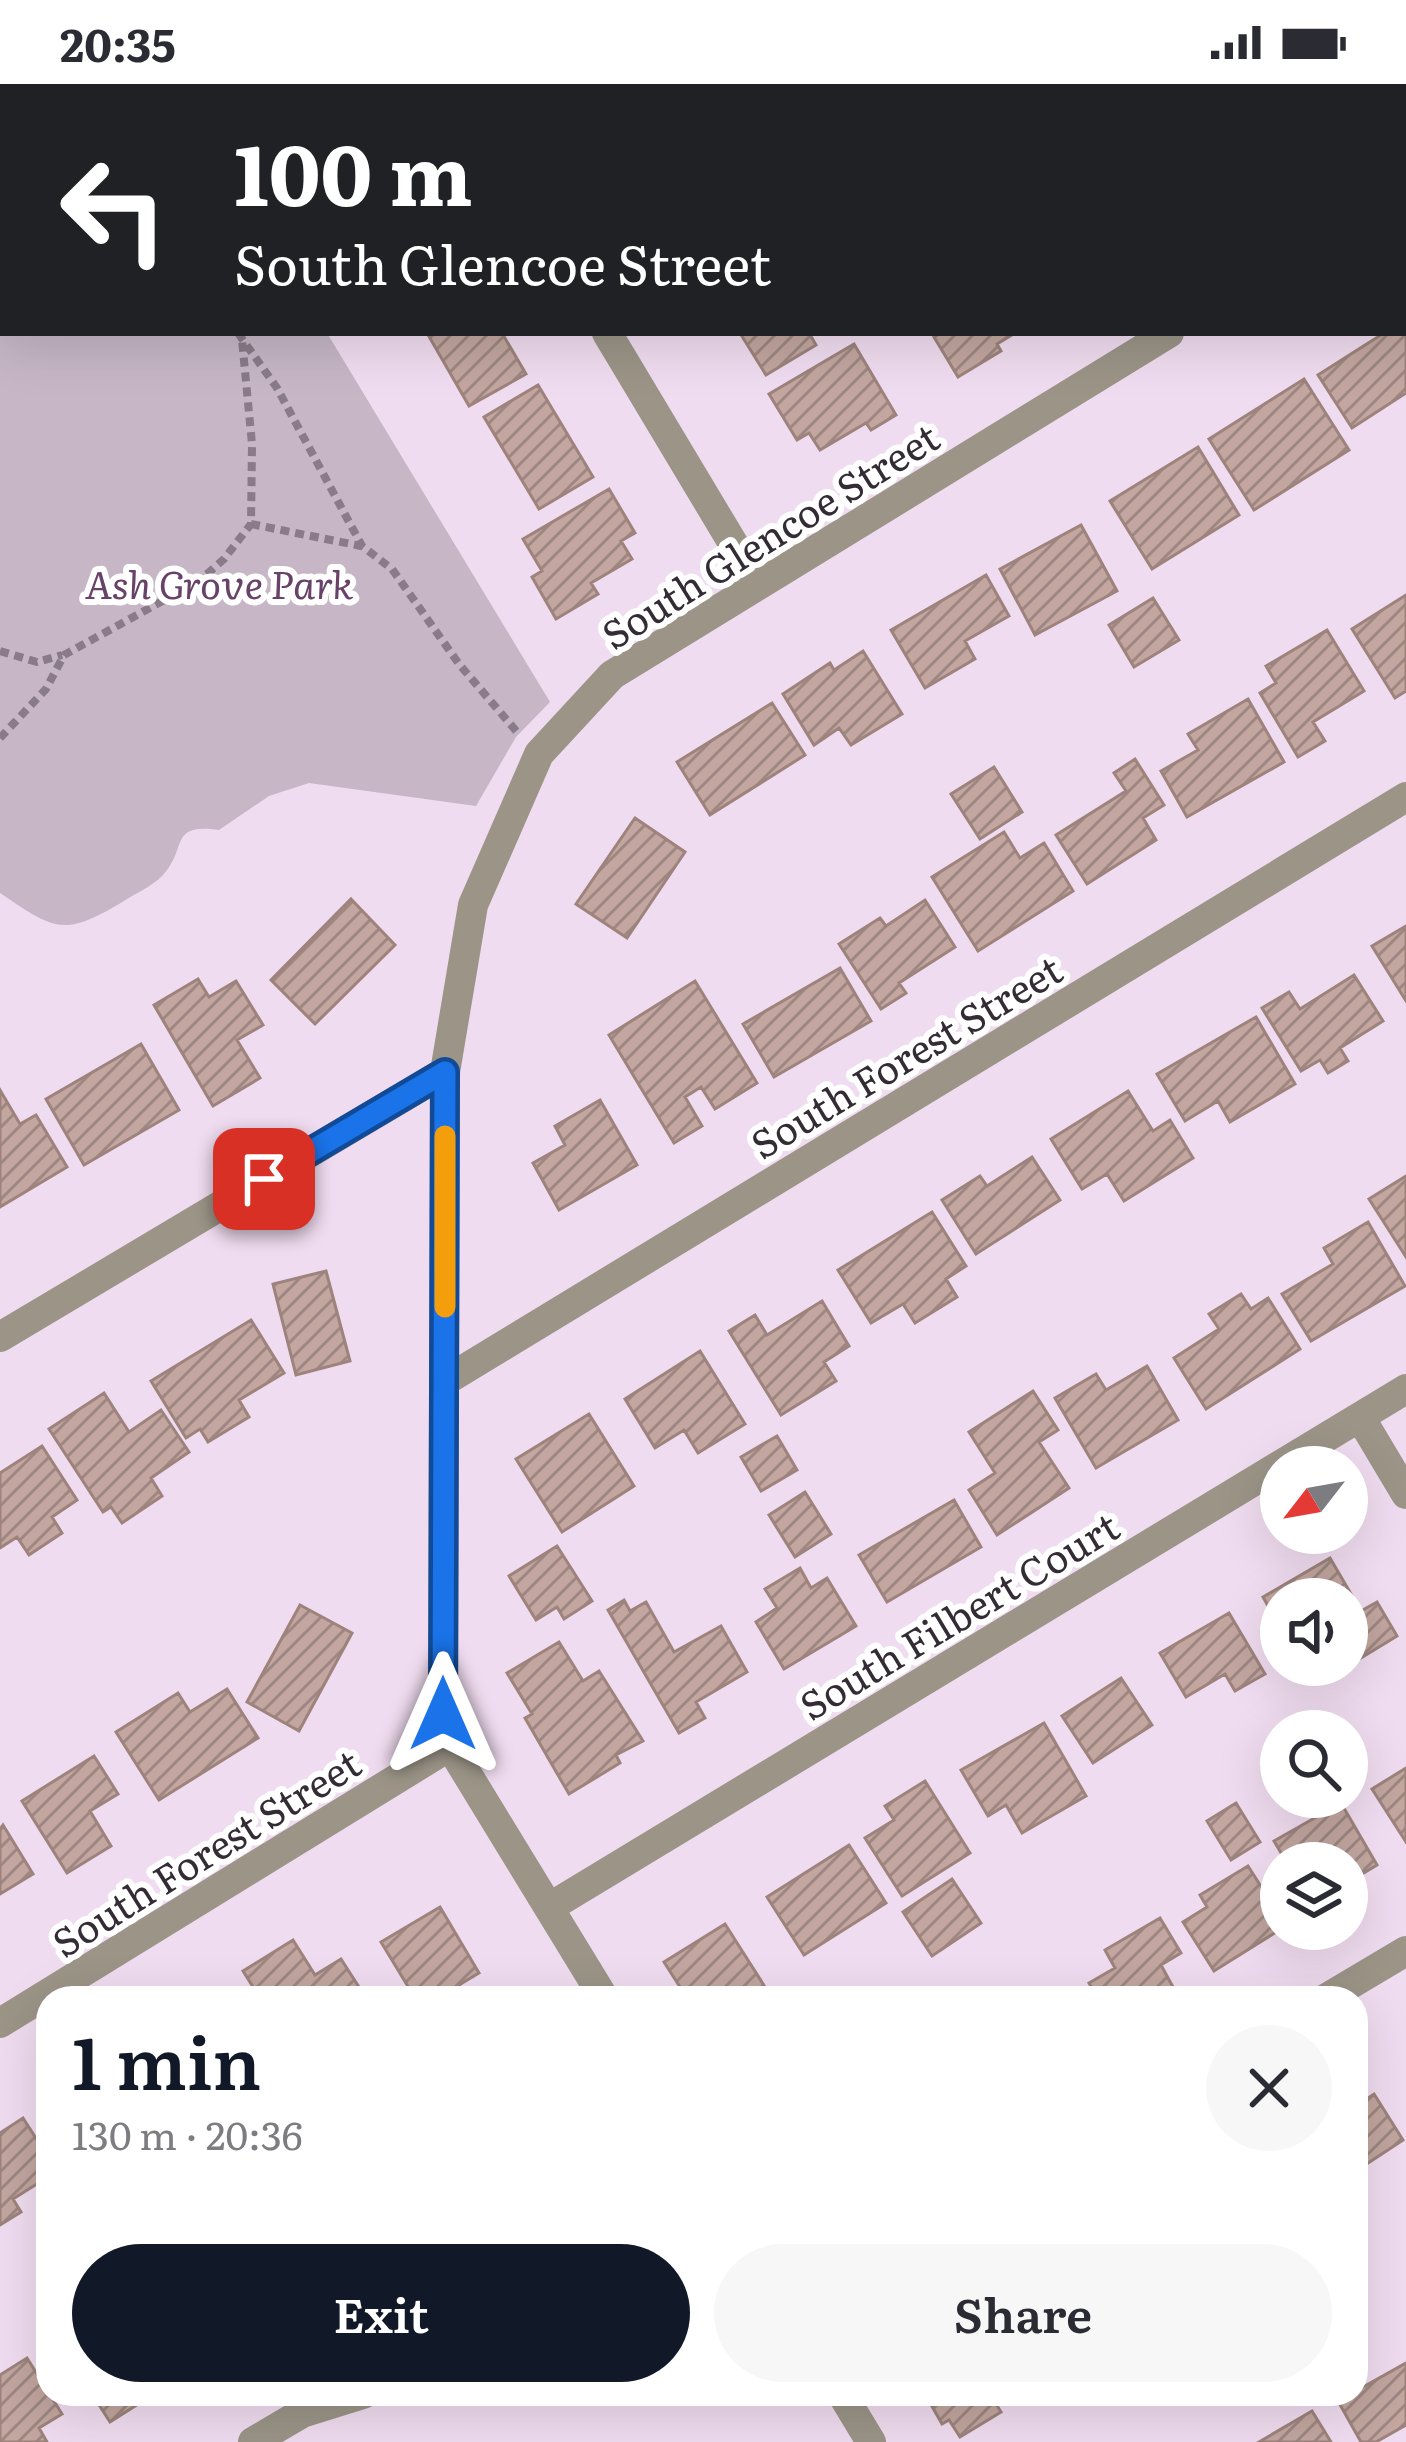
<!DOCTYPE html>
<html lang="en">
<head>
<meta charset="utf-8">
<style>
	:root { --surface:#fff; --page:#f7f7f7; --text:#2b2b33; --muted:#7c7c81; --accent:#111827 }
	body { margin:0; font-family:Literata,serif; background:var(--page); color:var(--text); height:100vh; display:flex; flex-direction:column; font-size:45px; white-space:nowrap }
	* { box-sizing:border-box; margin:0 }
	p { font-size:39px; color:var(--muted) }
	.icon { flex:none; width:66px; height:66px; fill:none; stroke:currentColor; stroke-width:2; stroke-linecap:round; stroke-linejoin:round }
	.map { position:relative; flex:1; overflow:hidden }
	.details { position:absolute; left:36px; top:1902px; width:1332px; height:420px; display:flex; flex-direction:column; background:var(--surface); border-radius:36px; box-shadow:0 12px 48px #0002 }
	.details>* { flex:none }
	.hud { position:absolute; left:0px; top:0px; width:1407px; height:252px; box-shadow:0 12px 48px #0002; background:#202124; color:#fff; overflow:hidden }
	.needle { width:78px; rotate:239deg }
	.buttons { position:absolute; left:1260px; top:1362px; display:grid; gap:24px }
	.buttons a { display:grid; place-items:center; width:108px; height:108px; border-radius:50%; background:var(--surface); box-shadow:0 12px 48px #0002; font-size:60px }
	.pin { position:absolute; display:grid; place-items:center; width:102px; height:102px; color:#fff; margin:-51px; border-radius:24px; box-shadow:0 6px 18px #0006 }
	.me { position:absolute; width:132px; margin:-66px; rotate:0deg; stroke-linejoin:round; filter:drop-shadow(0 0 9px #0008) }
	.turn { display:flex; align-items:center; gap:42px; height:252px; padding:0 36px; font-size:54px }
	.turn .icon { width:156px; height:156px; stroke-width:2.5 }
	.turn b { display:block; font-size:84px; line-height:102px }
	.round { display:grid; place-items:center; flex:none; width:126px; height:126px; border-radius:63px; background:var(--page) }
	.headline { display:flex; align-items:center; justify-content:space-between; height:204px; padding:0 36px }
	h1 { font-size:72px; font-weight:600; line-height:90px; color:var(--accent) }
	.action { display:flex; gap:24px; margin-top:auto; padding:24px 36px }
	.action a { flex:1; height:138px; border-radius:72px; background:var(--accent); color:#fff; font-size:48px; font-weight:600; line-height:138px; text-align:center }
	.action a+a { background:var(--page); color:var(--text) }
	.status { display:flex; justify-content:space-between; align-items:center; height:84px; padding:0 60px; background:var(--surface); direction:ltr }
	.status svg { height:33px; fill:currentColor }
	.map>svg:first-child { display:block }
</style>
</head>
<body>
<div class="status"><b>20:35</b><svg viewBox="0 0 49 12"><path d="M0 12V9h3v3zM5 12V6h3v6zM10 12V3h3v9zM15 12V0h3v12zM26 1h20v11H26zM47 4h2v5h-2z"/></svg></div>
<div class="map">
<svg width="1406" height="2358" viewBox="0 0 1406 2358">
	<defs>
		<pattern id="building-hatch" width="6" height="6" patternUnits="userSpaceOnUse" patternTransform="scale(3)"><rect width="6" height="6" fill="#c2a69f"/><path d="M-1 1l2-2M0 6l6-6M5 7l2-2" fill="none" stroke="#9e8782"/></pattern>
	</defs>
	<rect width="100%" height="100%" fill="#f0dcf0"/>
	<path fill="#c6b6c6" d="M0,0H176L178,3H3V249H327L550,618L516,653L476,722L309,699L269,712L219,746C168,739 188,764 163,791C153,802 136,809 124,817C64,853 56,847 0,809Z"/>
	<path fill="url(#building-hatch)" stroke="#9d837c" stroke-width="3" d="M1406,235V309L1352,344L1318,291L1384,249H1404Z
		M427,249H502L526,290L469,322Z
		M740,249H809L816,261L766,291Z
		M941,249H1015L997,260L1001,267L958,293L934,253Z
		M854,260L896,331L871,346L866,339L820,366L809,349L797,356L769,310Z
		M1304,295L1349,366L1254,426L1209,355Z
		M538,301L593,393L539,425L484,333Z
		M1198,363L1239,431L1152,485L1110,417Z
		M609,405L635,449L621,457L632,475L591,499L598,510L556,535L532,493L542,487L523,455Z
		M1081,441L1117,507L1035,551L1000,485Z
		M986,491L1009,532L965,557L975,575L925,604L891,546Z
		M1406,511V607L1395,614L1352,545Z
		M1153,514L1179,556L1134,583L1109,541Z
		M1327,546L1364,607L1313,638L1325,657L1298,673L1260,609L1276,599L1266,582Z
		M863,567L902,630L851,661L839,644L814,661L783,610L830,579L834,586Z
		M1248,615L1284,678L1187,733L1161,687L1198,666L1188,650Z
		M772,619L805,671L710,731L677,678Z
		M1135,675L1164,721L1143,734L1156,756L1087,800L1056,751L1126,707L1114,689Z
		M994,683L1022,728L980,755L951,710Z
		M635,734L685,768L627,854L576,820Z
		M1004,748L1020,774L1044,759L1073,807L978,867L932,793Z
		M351,815L395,861L315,940L271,896Z
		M925,816L955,863L899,899L906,909L881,925L839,860L880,834L886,842Z
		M1406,842V917L1372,862Z
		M840,884L871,937L774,993L743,940Z
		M1354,891L1383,937L1340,964L1348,977L1328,989L1320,976L1301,987L1262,924L1289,908L1300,925Z
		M198,895L209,913L236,897L263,941L237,956L260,994L213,1022L154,921Z
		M695,897L757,999L715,1025L701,1003L685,1013L702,1042L674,1059L609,951Z
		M1256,933L1295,1000L1230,1038L1218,1017L1185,1037L1157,990Z
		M141,960L179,1026L84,1081L46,1015Z
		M0,1006L20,1040L36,1031L67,1083L0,1123Z
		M1128,1007L1153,1047L1170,1036L1193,1074L1124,1117L1107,1090L1082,1105L1051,1055Z
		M600,1016L637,1081L559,1126L533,1079L565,1061L555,1042Z
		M1032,1073L1060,1116L976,1170L942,1116L980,1092L987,1102Z
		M1406,1092V1173L1369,1115Z
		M932,1128L966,1182L946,1195L957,1213L915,1239L903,1220L871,1239L838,1186Z
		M1368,1138L1405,1202L1311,1257L1282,1210L1333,1180L1324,1164Z
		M326,1187L350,1277L296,1291L273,1200Z
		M1241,1210L1251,1225L1268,1214L1300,1265L1206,1325L1174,1274L1219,1245L1209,1230Z
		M822,1217L849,1262L824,1278L836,1297L781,1331L729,1247L755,1231L767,1251Z
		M251,1236L284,1289L239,1316L249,1333L208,1358L200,1345L186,1354L151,1297Z
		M700,1267L745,1340L698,1369L684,1346L655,1364L625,1315Z
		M1147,1282L1178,1336L1096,1384L1055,1314L1096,1290L1106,1306Z
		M1033,1307L1058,1346L1039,1358L1069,1404L997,1451L969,1406L995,1389L969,1348Z
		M104,1309L129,1348L161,1326L189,1368L151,1394L162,1412L122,1439L111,1423L103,1428L49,1345Z
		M589,1330L634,1402L562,1448L516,1375Z
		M777,1352L797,1386L761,1407L741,1373Z
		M42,1362L77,1416L52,1433L62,1449L29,1471L17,1453L0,1464V1389Z
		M805,1408L831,1450L795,1473L769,1431Z
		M954,1416L981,1463L887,1518L859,1471Z
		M557,1462L592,1517L564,1535L557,1523L536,1536L509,1492Z
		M1330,1474L1361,1527L1377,1518L1397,1552L1361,1574L1347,1550V1515H1281V1545L1263,1513Z
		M800,1484L811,1504L827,1494L856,1542L784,1585L756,1538L777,1524L765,1505Z
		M624,1516L630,1527L646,1518L674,1568L721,1542L747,1588L696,1618L705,1634L679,1649L608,1526Z
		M300,1521L352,1549L299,1647L247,1618Z
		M1229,1529L1265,1590L1235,1607L1225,1590L1186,1613L1160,1569Z
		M559,1558L583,1597L599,1587L643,1657L616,1671L620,1679L569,1710L525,1634L532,1630L507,1589Z
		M1121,1594L1152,1641L1093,1679L1062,1632Z
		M227,1605L258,1654L159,1716L116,1648L178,1609L190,1628Z
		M1044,1639L1086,1712L1022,1749L1006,1721L988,1732L961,1686Z
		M94,1672L118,1710L90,1727L111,1762L67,1789L22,1717Z
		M1406,1684V1758L1372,1705Z
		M925,1697L970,1769L902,1812L865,1754L894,1736L885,1722Z
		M1236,1719L1260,1758L1231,1776L1207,1737Z
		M1341,1719L1377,1781L1347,1799V1779H1287L1274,1757Z
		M3,1741L33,1790L0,1810V1745Z
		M849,1761L886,1819L804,1871L767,1813Z
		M1248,1782L1281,1834V1845L1214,1887L1183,1838L1207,1823L1200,1811Z
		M952,1795L981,1839L932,1872L903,1828Z
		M440,1823L479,1889L459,1901L467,1914H415L381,1858Z
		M1160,1834L1181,1869L1161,1881L1174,1905L1158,1914H1098L1089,1899L1115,1884L1105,1866Z
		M725,1840L772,1914H687L664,1878Z
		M293,1856L315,1891L341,1875L366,1914H260L243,1887Z
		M1374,2010L1403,2056L1356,2087V2022Z
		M23,2034L48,2073V2093L13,2115L21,2128L0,2141V2049Z
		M27,2274L62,2330L39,2344L47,2358H0V2291Z
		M1406,2279V2341L1376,2358H1361L1338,2317Z
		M92,2310H154L110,2338Z
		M925,2310H990L1001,2328L960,2353L949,2336L942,2340Z
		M1312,2327L1331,2358H1259Z"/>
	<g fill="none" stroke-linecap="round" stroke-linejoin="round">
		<path stroke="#897b89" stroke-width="8" stroke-dasharray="9 6" stroke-linecap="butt" d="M77,0L78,3
			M238,249L277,304L362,462L392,485L459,580L517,648
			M251,440L361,462
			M0,567L37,578L62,571
			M0,654L46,605L64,571L199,497L224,475L251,440L252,360L242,256"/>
		<path stroke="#9b9487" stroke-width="30" d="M458,0L460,3
			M1049,0L1051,3
			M1404,103L1406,102
			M607,249L758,501
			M445,988L443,1630L450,1662L604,1914
			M0,1253L445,988L473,821L539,670L612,591L1169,249
			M445,1297L1406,713
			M1360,1333L1406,1410
			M550,1823L1406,1305
			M1327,1914L1406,1867
			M0,1939L450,1662
			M842,2310L871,2358
			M253,2358L302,2329L363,2310"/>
	</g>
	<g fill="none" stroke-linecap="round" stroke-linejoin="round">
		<defs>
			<path id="route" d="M264,1095L445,988L443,1630"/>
		</defs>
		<use href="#route" stroke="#114b97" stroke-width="30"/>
		<use href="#route" stroke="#1a73e8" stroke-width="21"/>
		<path stroke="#f59e0b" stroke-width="21" d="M445,1052V1223"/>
	</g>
	<g text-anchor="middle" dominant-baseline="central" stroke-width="12" stroke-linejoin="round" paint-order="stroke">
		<g font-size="39" fill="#342c34" stroke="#fff">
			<text transform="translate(769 450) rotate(-32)">South Glencoe Street</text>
			<text transform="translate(905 971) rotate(-31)">South Forest Street</text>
			<text transform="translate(958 1530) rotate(-31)">South Filbert Court</text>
			<text transform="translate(205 1767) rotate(-32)">South Forest Street</text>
		</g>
		<g font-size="39" font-style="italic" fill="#684269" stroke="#fff">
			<text x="219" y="498">Ash Grove Park</text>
		</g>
	</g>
</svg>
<div class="buttons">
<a><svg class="needle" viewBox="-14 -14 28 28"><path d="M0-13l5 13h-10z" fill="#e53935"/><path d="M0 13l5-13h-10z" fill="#7c7c81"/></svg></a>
<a><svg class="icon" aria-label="sound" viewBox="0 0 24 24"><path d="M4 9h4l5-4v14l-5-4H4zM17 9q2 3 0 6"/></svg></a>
<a><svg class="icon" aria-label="search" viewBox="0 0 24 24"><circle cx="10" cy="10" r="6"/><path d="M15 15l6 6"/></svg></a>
<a><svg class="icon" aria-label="layers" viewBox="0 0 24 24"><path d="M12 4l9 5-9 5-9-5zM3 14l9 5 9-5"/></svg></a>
</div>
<div class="pin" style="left:264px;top:1095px;background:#d93025"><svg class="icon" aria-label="arrive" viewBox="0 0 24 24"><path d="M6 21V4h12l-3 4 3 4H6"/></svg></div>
<svg class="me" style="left:443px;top:1630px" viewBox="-20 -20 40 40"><path d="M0-17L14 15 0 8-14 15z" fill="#1a73e8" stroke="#fff" stroke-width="4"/></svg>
<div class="hud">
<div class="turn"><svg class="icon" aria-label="left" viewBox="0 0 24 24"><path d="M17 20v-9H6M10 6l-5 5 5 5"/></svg><div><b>100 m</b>South Glencoe Street</div></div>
</div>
<section class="details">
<div class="headline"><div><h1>1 min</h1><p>130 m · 20:36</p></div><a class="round"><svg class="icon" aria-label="close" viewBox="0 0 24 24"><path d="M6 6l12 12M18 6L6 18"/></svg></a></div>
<div class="action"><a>Exit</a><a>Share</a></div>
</section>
</div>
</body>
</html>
